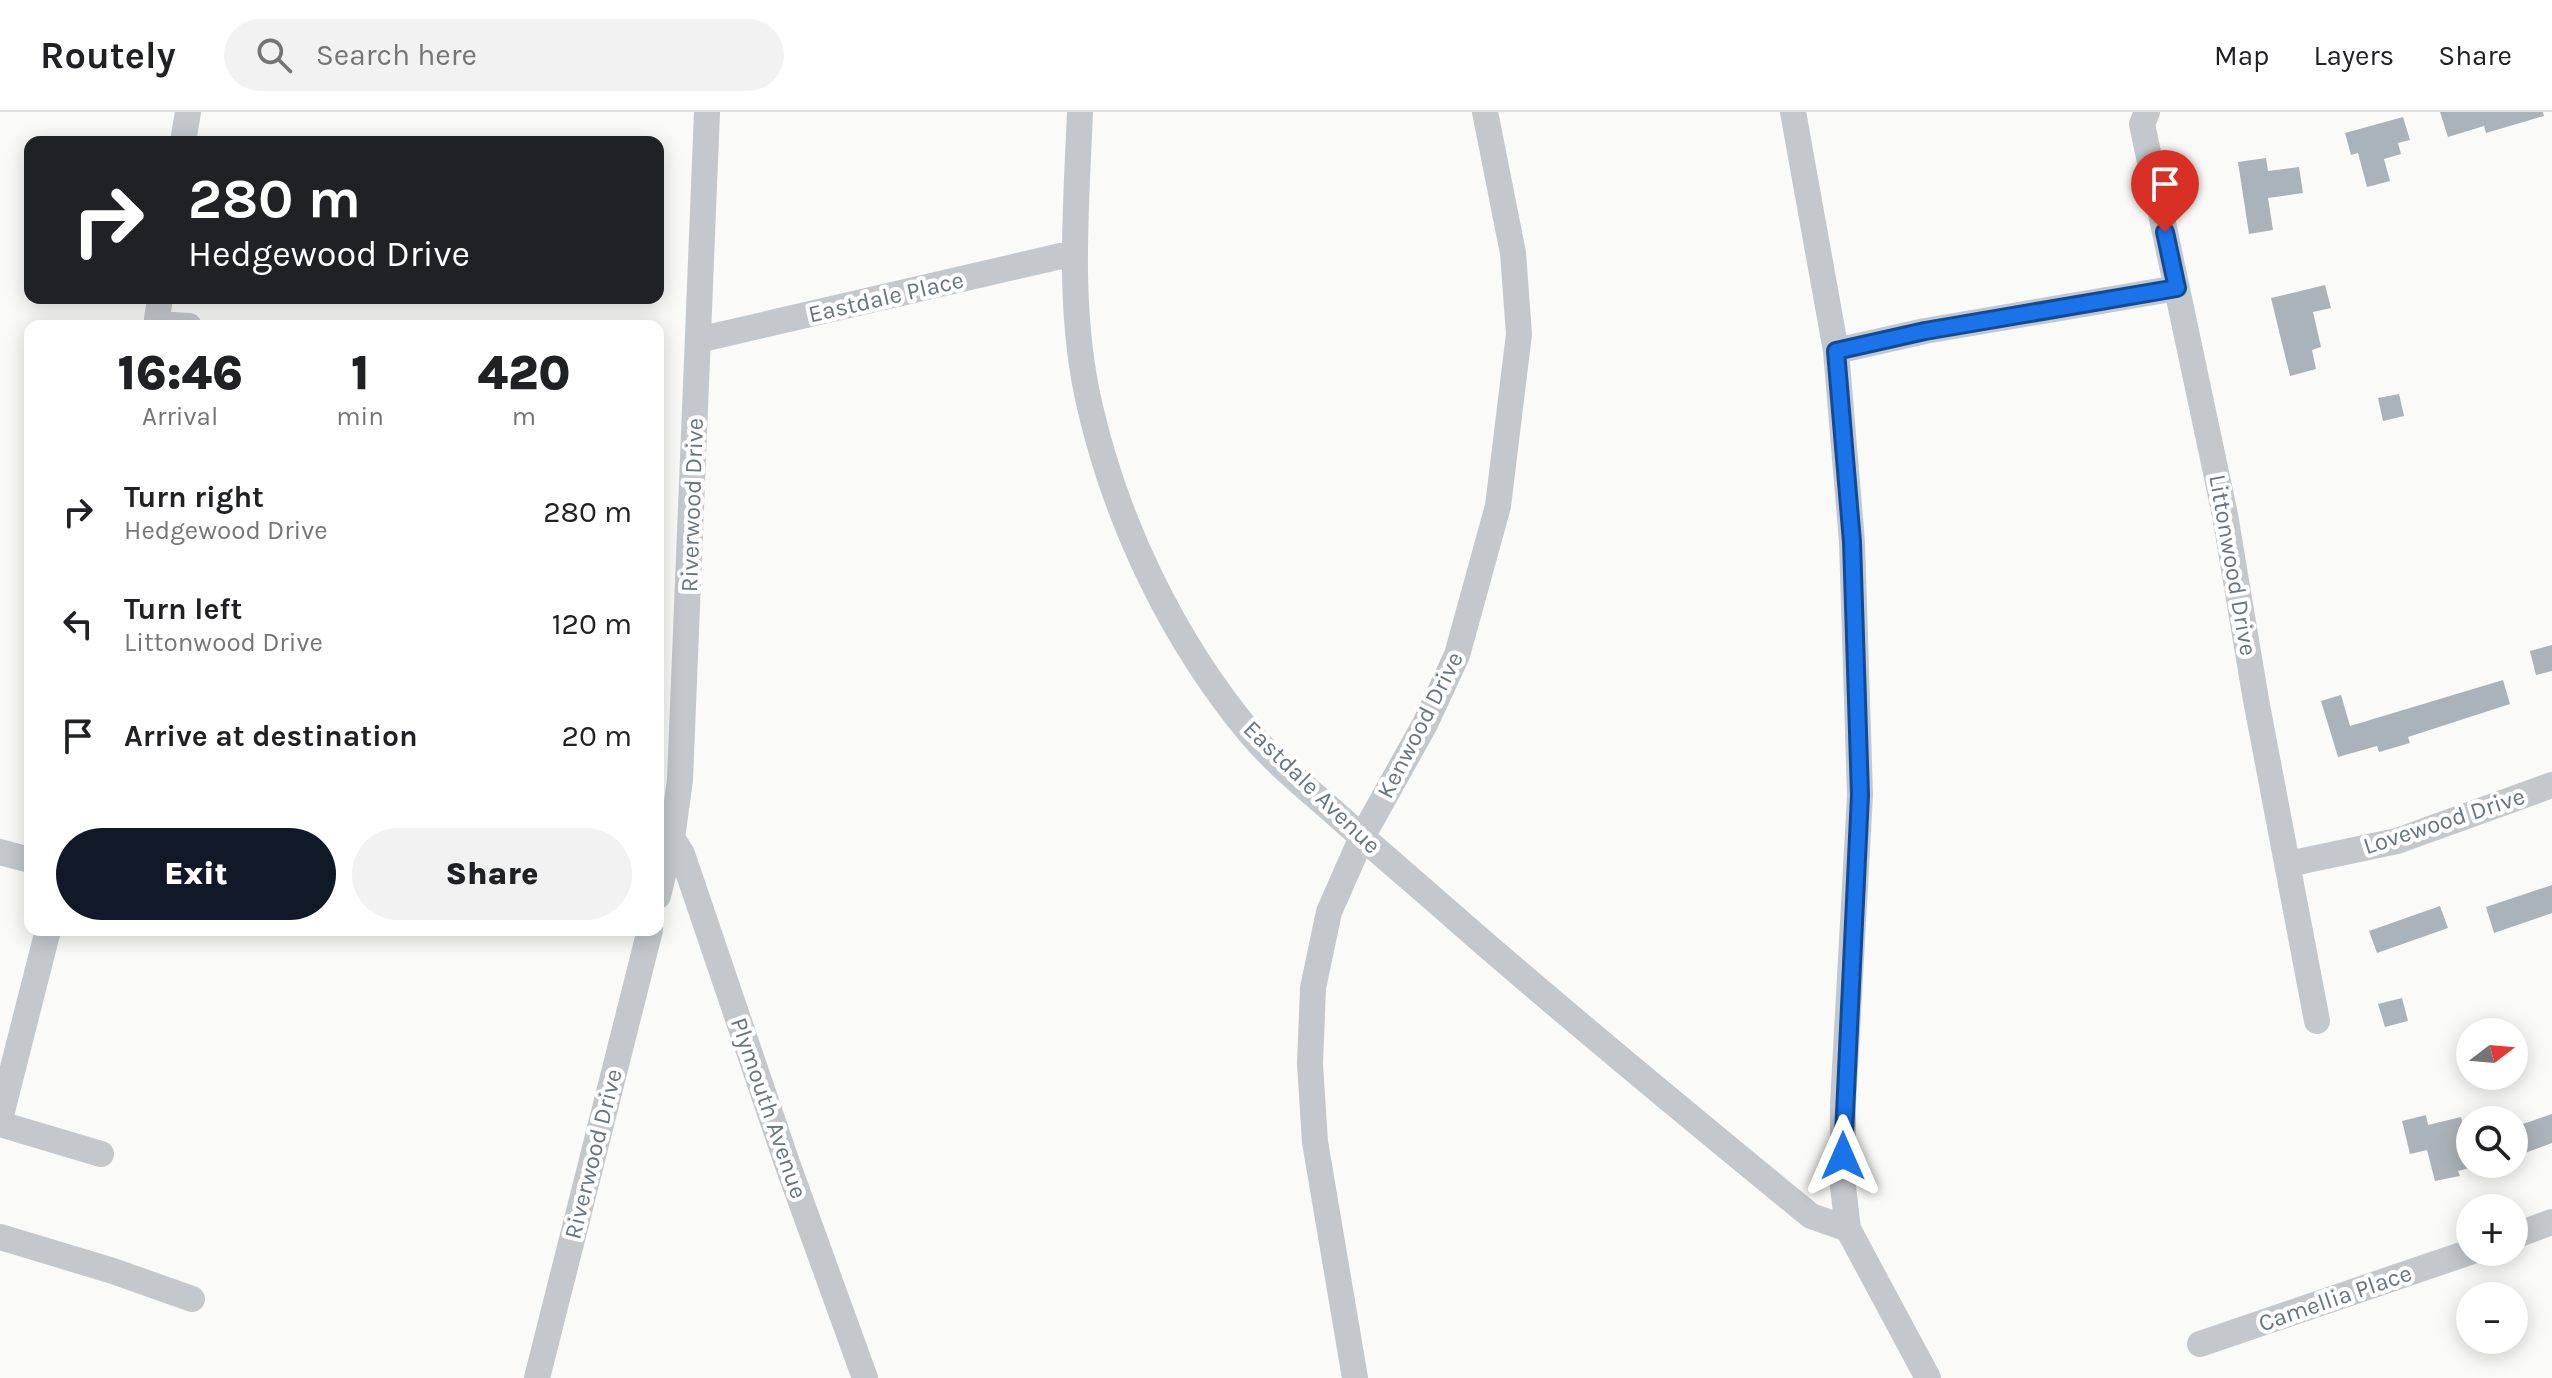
<!DOCTYPE html>
<html lang="en">
<head>
<meta charset="utf-8">
<style>
	:root { --surface:#fff; --page:#f2f2f2; --text:#202124; --muted:#757577; --line:#e0e0e0; --accent:#111827 }
	body { margin:0; font-family:Karla,sans-serif; background:var(--page); color:var(--text); height:100vh; display:flex; flex-direction:column; font-size:30px; white-space:nowrap }
	* { box-sizing:border-box; margin:0 }
	p { font-size:26px; color:var(--muted) }
	.icon { flex:none; width:44px; height:44px; fill:none; stroke:currentColor; stroke-width:2; stroke-linecap:round; stroke-linejoin:round }
	.map { position:relative; flex:1; overflow:hidden }
	.side { position:absolute; left:24px; top:208px; width:640px; height:616px; display:flex; flex-direction:column; background:var(--surface); border-radius:16px; box-shadow:0 4px 20px #0003 }
	.side>* { flex:none }
	.banner { position:absolute; left:24px; top:24px; width:640px; height:168px; border-radius:16px; box-shadow:0 4px 20px #0003; background:#202124; color:#fff; overflow:hidden }
	.needle { width:52px; rotate:74deg }
	.buttons { position:absolute; left:2456px; top:906px; display:grid; gap:16px }
	.buttons a { display:grid; place-items:center; width:72px; height:72px; border-radius:50%; background:var(--surface); box-shadow:0 4px 20px #0003; font-size:40px }
	.pin { position:absolute; display:grid; place-items:center; width:68px; height:68px; color:#fff; margin:-82px -34px; border-radius:50% 50% 50% 0; rotate:-45deg; box-shadow:0 0 8px #0007 }
	.pin .icon { rotate:45deg }
	.me { position:absolute; width:88px; margin:-44px; rotate:0deg; stroke-linejoin:round; filter:drop-shadow(0 0 6px #0008) }
	.turn { display:flex; align-items:center; gap:28px; height:168px; padding:0 32px; font-size:36px }
	.turn .icon { width:104px; height:104px; stroke-width:2.5 }
	.turn b { display:block; font-size:56px; line-height:68px }
	.eta { display:flex; justify-content:space-evenly; align-items:center; height:136px; text-align:center }
	.eta b { font-size:48px; font-weight:800; line-height:56px }
	.button { display:flex; gap:16px; margin-top:auto; padding:16px 32px }
	.button a { flex:1; height:92px; border-radius:48px; background:var(--accent); color:#fff; font-size:32px; font-weight:800; line-height:92px; text-align:center }
	.button a+a { background:var(--page); color:var(--text) }
	ul { padding:0; list-style:none }
	li { display:flex; align-items:center; gap:24px; height:112px; padding:0 32px }
	li div { flex:1 }
	li b { display:block; font-size:30px }
	li em { font-style:normal }
	header { display:flex; align-items:center; gap:48px; box-sizing:border-box; height:112px; padding:0 40px; background:var(--surface); border-bottom:2px solid var(--line) }
	header strong { font-size:38px }
	nav { display:flex; gap:44px; margin-inline-start:auto; font-size:28px }
	.search { width:560px; height:72px; background:var(--page); display:flex; align-items:center; gap:20px; box-sizing:border-box; padding:0 28px; border-radius:44px; color:var(--muted); font-size:30px }
	.map>svg:first-child { display:block }
</style>
</head>
<body>
<header>
<strong>Routely</strong>
<div class="search"><svg class="icon" aria-label="search" viewBox="0 0 24 24"><circle cx="10" cy="10" r="6"/><path d="M15 15l6 6"/></svg>Search here</div>
<nav><a>Map</a><a>Layers</a><a>Share</a></nav>
</header>
<div class="map">
<svg width="2552" height="1266" viewBox="0 0 2552 1266">
	<rect width="100%" height="100%" fill="#fafaf8"/>
	<path fill="#aab3b9" d="M2440,0H2543L2544,4L2486,21L2484,14L2448,25Z
		M2403,5L2410,28L2398,31L2401,42L2384,47L2390,69L2367,75L2358,41L2351,43L2345,21Z
		M2266,46L2268,59L2299,55L2303,81L2268,86L2273,118L2249,122L2238,50Z
		M2325,173L2331,196L2313,200L2321,235L2312,238L2316,257L2290,264L2271,186Z
		M2399,282L2404,304L2383,309L2378,286Z
		M2552,533V559L2536,563L2530,539Z
		M2503,568L2510,592L2408,625L2410,631L2379,640L2377,634L2338,645L2321,589L2341,583L2350,614Z
		M2552,773V801L2494,821L2486,795Z
		M2440,794L2448,816L2377,841L2369,819Z
		M2402,886L2408,909L2385,915L2378,892Z
		M2552,1002V1031L2522,1042L2514,1015Z
		M2426,1003L2428,1013L2461,1005L2473,1055L2458,1059L2460,1064L2435,1069L2427,1038L2410,1042L2402,1009Z"/>
	<g fill="none" stroke-linecap="round" stroke-linejoin="round">
		<path stroke="#c3c8cc" stroke-width="26" d="M1080,0C1076,98 1067,198 1090,295C1117,412 1173,528 1250,621C1275,651 1308,677 1337,703C1381,742 1426,780 1470,819C1582,916 1696,1010 1811,1104L1848,1117
			M1793,0L1836,239L1852,430L1860,683L1843,992V1075L1848,1117L1928,1266
			M2147,0L2142,12L2225,403L2256,588L2317,909
			M183,30L188,0
			M156,212L189,214
			M156,214L160,186
			M698,228L1074,141
			M1836,239L1925,219L2177,176
			M672,726L682,742L787,1051L865,1266
			M0,740L30,748
			M2288,752L2397,729L2552,673
			M658,784L672,726L680,668L707,0
			M0,1007L48,818
			M0,1012L101,1042
			M2514,1124L2552,1110
			M0,1125L113,1159L192,1187
			M2200,1232L2470,1140
			M537,1266L650,818
			M1355,1266L1315,1030L1310,952L1313,876L1329,800L1362,725L1425,612L1457,543L1498,394L1519,222L1513,141L1485,0"/>
	</g>
	<g fill="none" stroke-linecap="round" stroke-linejoin="round">
		<defs>
			<path id="route" d="M1843,1044L1860,683L1852,430L1836,239L1925,219L2177,176L2165,120"/>
		</defs>
		<use href="#route" stroke="#114b97" stroke-width="20"/>
		<use href="#route" stroke="#1a73e8" stroke-width="14"/>
	</g>
	<g text-anchor="middle" dominant-baseline="central" stroke-width="8" stroke-linejoin="round" paint-order="stroke">
		<g font-size="24" fill="#657683" stroke="#fff">
			<text transform="translate(886 185) rotate(-13)">Eastdale Place</text>
			<text transform="translate(692 393) rotate(-88)">Riverwood Drive</text>
			<text transform="translate(2233 453) rotate(80)">Littonwood Drive</text>
			<text transform="translate(1420 613) rotate(-63)">Kenwood Drive</text>
			<text transform="translate(1312 675) rotate(44)">Eastdale Avenue</text>
			<text transform="translate(2444 709) rotate(-18)">Lovewood Drive</text>
			<text transform="translate(769 996) rotate(71)">Plymouth Avenue</text>
			<text transform="translate(593 1042) rotate(-76)">Riverwood Drive</text>
			<text transform="translate(2335 1186) rotate(-19)">Camellia Place</text>
		</g>
	</g>
</svg>
<div class="buttons">
<a><svg class="needle" viewBox="-14 -14 28 28"><path d="M0-13l5 13h-10z" fill="#e53935"/><path d="M0 13l5-13h-10z" fill="#757577"/></svg></a>
<a><svg class="icon" aria-label="search" viewBox="0 0 24 24"><circle cx="10" cy="10" r="6"/><path d="M15 15l6 6"/></svg></a>
<a>+</a>
<a>−</a>
</div>
<div class="pin" style="left:2165px;top:120px;background:#d93025"><svg class="icon" aria-label="arrive" viewBox="0 0 24 24"><path d="M6 21V4h12l-3 4 3 4H6"/></svg></div>
<svg class="me" style="left:1843px;top:1044px" viewBox="-20 -20 40 40"><path d="M0-17L14 15 0 8-14 15z" fill="#1a73e8" stroke="#fff" stroke-width="4"/></svg>
<div class="banner">
<div class="turn"><svg class="icon" aria-label="right" viewBox="0 0 24 24"><path d="M7 20v-9h11M14 6l5 5-5 5"/></svg><div><b>280 m</b>Hedgewood Drive</div></div>
</div>
<section class="side">
<div class="eta">
<div><b>16:46</b><p>Arrival</p></div>
<div><b>1</b><p>min</p></div>
<div><b>420</b><p>m</p></div>
</div>
<ul>
<li><svg class="icon" aria-label="right" viewBox="0 0 24 24"><path d="M7 20v-9h11M14 6l5 5-5 5"/></svg><div><b>Turn right</b><p>Hedgewood Drive</p></div><em>280 m</em></li>
<li><svg class="icon" aria-label="left" viewBox="0 0 24 24"><path d="M17 20v-9H6M10 6l-5 5 5 5"/></svg><div><b>Turn left</b><p>Littonwood Drive</p></div><em>120 m</em></li>
<li><svg class="icon" aria-label="arrive" viewBox="0 0 24 24"><path d="M6 21V4h12l-3 4 3 4H6"/></svg><div><b>Arrive at destination</b></div><em>20 m</em></li>
</ul>
<div class="button"><a>Exit</a><a>Share</a></div>
</section>
</div>
</body>
</html>
